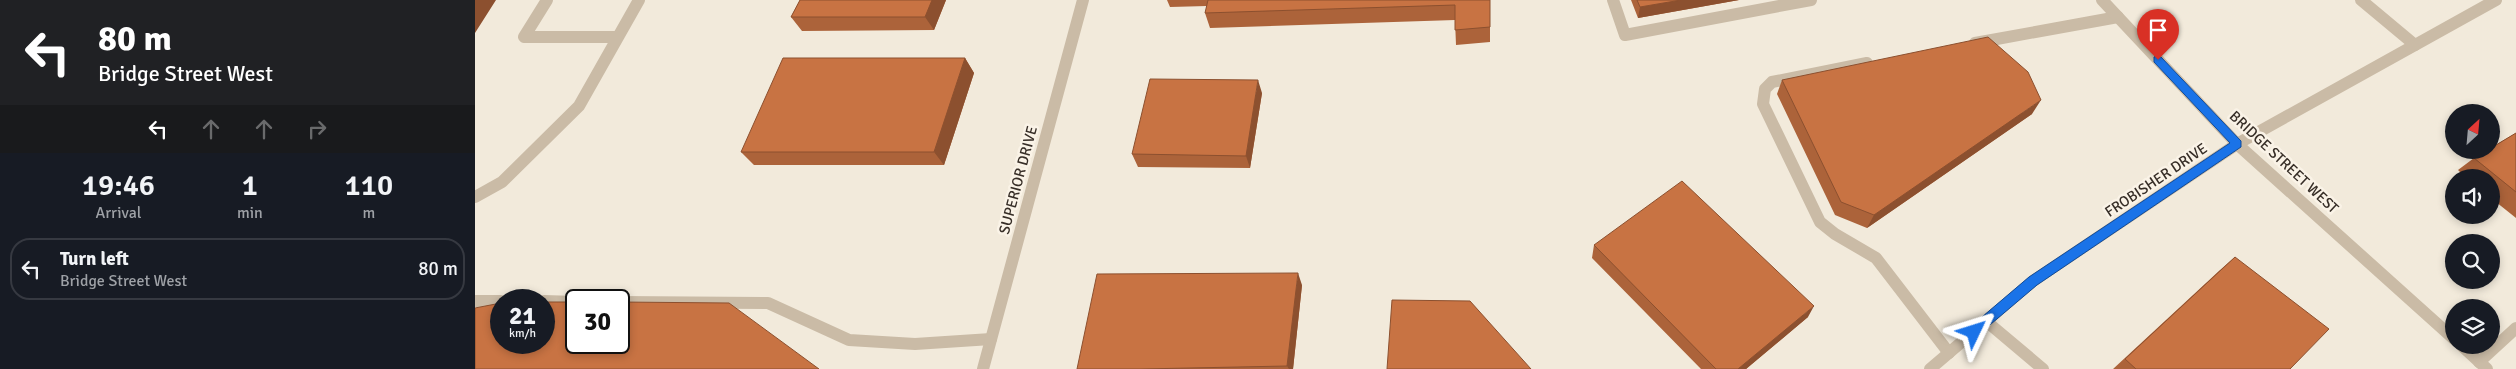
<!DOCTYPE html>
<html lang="en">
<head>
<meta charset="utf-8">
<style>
	:root { --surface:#171b24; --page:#20242c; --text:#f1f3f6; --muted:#9ea1a6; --line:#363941 }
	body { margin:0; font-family:Signika,sans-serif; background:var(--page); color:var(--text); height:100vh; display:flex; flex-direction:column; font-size:19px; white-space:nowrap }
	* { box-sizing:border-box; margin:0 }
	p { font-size:16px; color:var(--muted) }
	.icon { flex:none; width:28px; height:28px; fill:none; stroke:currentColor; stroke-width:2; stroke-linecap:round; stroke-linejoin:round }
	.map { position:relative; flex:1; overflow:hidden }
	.details { display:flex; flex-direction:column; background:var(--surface); width:475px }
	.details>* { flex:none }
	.hud { background:#202124; color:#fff; overflow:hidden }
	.needle { width:32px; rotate:26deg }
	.tools { position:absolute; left:1970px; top:104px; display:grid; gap:10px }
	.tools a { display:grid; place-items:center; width:55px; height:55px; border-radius:50%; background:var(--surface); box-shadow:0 2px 8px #0003; font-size:25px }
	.speed { position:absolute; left:15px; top:289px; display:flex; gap:10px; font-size:25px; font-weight:700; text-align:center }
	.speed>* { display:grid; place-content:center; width:65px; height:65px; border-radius:50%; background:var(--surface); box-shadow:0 2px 8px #0003; line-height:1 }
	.speed small { font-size:12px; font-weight:400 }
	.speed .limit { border:2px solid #111; border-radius:8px; background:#fff; color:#111 }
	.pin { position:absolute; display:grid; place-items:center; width:42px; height:42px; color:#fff; margin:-51px -21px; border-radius:50% 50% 50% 0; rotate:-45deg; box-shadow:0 0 5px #0007 }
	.pin .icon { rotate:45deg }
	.me { position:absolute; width:55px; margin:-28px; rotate:49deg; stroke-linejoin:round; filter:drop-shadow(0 0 4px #0008) }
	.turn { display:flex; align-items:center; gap:18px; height:105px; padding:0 15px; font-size:22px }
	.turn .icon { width:65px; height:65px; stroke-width:2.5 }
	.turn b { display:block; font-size:35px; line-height:42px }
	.lanes { display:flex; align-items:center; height:48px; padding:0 15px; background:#0003; justify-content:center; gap:25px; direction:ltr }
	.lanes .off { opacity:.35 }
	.eta { display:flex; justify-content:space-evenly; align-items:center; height:85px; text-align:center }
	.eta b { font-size:30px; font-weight:600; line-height:35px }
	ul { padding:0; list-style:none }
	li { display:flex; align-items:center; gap:15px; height:62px; margin:0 10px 8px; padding:0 5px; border:2px solid var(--line); border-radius:20px }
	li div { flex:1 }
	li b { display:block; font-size:19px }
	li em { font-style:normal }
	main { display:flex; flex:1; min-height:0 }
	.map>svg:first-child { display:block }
</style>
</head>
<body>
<main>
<section class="details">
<div class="hud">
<div class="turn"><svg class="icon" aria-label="left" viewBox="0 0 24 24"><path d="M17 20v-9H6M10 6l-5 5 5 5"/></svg><div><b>80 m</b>Bridge Street West</div></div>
<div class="lanes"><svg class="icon" aria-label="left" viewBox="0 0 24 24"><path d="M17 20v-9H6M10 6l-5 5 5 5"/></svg><svg class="icon off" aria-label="ahead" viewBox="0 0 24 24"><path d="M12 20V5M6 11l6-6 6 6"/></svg><svg class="icon off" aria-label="ahead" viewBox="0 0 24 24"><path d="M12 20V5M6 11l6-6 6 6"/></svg><svg class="icon off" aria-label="right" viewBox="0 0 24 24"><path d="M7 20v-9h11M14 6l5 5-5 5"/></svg></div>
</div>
<div class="eta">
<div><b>19:46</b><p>Arrival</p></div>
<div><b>1</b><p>min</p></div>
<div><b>110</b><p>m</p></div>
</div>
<ul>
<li><svg class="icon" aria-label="left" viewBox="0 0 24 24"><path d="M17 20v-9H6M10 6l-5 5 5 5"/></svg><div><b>Turn left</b><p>Bridge Street West</p></div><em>80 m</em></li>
</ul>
</section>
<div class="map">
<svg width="2041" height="369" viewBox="0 0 2041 369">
	<rect width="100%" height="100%" fill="#f2eadb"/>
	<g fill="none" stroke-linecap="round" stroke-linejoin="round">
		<path stroke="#cabba6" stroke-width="12" d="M72,0L49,37H143
			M1138,0L1150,35L1336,0
			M1886,0L1940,45
			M1500,43L1643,17
			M1392,63L1297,82L1290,89L1288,104L1345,222L1360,234L1401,258L1474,353
			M0,197L27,182L104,106L164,0
			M0,301H26
			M69,301L101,302
			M144,302L293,303L374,340L440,344L516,339
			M1511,321L1568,369
			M2004,362L2041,328"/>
		<path stroke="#cabba6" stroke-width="12" d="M508,369L608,0
			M1455,369L1558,281L1762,144L2021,0"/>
		<path stroke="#cabba6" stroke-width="12" d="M1627,0L1762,144L1979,339
			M1986,345L2012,369"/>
	</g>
	<path fill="#ac633a" d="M325,0H471L459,30L327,31L316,17Z
		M692,0H1015V42L981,45L980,20L735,28L730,13L732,6L695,7Z
		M1156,0H1264L1163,18Z
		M490,58L499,73L469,165H279L266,152Z
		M1307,80L1557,114L1392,228L1360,215L1302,94Z
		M787,93L775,168L663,167L657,154Z
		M2041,133V218L2016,198V178H1991L1983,170L1999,158Z
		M1119,245L1333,317L1271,369H1226L1117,258Z
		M1760,257L1815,369H1638L1745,270Z
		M827,285L818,369H602Z"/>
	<path fill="#8c502f" d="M0,0H21L0,33Z
		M457,0H471L459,30L450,17Z
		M1206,0H1264L1163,18L1165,7Z
		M490,58L499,73L469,165L459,152Z
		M783,80L787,93L775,168L771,156Z
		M1566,100L1557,114L1392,228L1399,215Z
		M823,273L827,285L818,369H814L812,366Z
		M1339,306L1333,317L1271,369H1263Z"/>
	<path fill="#c87343" stroke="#8c502f" d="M325,0H457L450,17H316Z
		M733,0H1015V27L980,30V5L730,13Z
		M1162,0H1206L1165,7Z
		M1513,37L1553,72L1566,100L1399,215L1366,202L1307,80Z
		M308,58H490L459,152H266Z
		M675,79L783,80L771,156L657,154Z
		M2041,133V192L1999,158L2012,150H2016V148Z
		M1207,181L1339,306L1263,369H1241L1119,245Z
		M1760,257L1854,329L1815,369H1661L1650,359Z
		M823,273L812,366L666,369H602L622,274Z
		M917,300L995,301L1056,369H912Z
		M69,302H101V342H144V302L254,303L344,369H0V308L26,303V342H69Z"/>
	<path fill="#1a73e8" stroke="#114b97" d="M1683,55L1686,57L1766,141V147L1562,285L1503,335H1494L1492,332L1494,328L1554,277L1755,143L1679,62V57Z"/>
	<g text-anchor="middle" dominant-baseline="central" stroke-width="5" stroke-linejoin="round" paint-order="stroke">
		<g font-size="15" fill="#372e27" stroke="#faf3e7">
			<text transform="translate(1809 162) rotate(43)">BRIDGE STREET WEST</text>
			<text transform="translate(543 180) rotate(-75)">SUPERIOR DRIVE</text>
			<text transform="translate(1681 180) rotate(-34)">FROBISHER DRIVE</text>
		</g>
	</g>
</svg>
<div class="tools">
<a><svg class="needle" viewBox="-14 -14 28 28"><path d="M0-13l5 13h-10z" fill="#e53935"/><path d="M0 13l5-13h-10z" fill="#9ea1a6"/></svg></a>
<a><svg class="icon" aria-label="sound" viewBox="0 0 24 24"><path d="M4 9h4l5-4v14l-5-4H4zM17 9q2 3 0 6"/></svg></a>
<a><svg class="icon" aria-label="search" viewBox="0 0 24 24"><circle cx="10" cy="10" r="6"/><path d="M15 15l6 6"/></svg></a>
<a><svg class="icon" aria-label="layers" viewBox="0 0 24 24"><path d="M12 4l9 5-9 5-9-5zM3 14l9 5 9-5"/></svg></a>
</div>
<div class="speed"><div>21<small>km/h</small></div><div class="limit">30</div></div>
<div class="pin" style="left:1683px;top:60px;background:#d93025"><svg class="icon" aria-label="arrive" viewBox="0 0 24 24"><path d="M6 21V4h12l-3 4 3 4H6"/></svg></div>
<svg class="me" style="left:1499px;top:332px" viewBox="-20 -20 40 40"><path d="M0-17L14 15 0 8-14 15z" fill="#1a73e8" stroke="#fff" stroke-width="4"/></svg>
</div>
</main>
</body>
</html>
